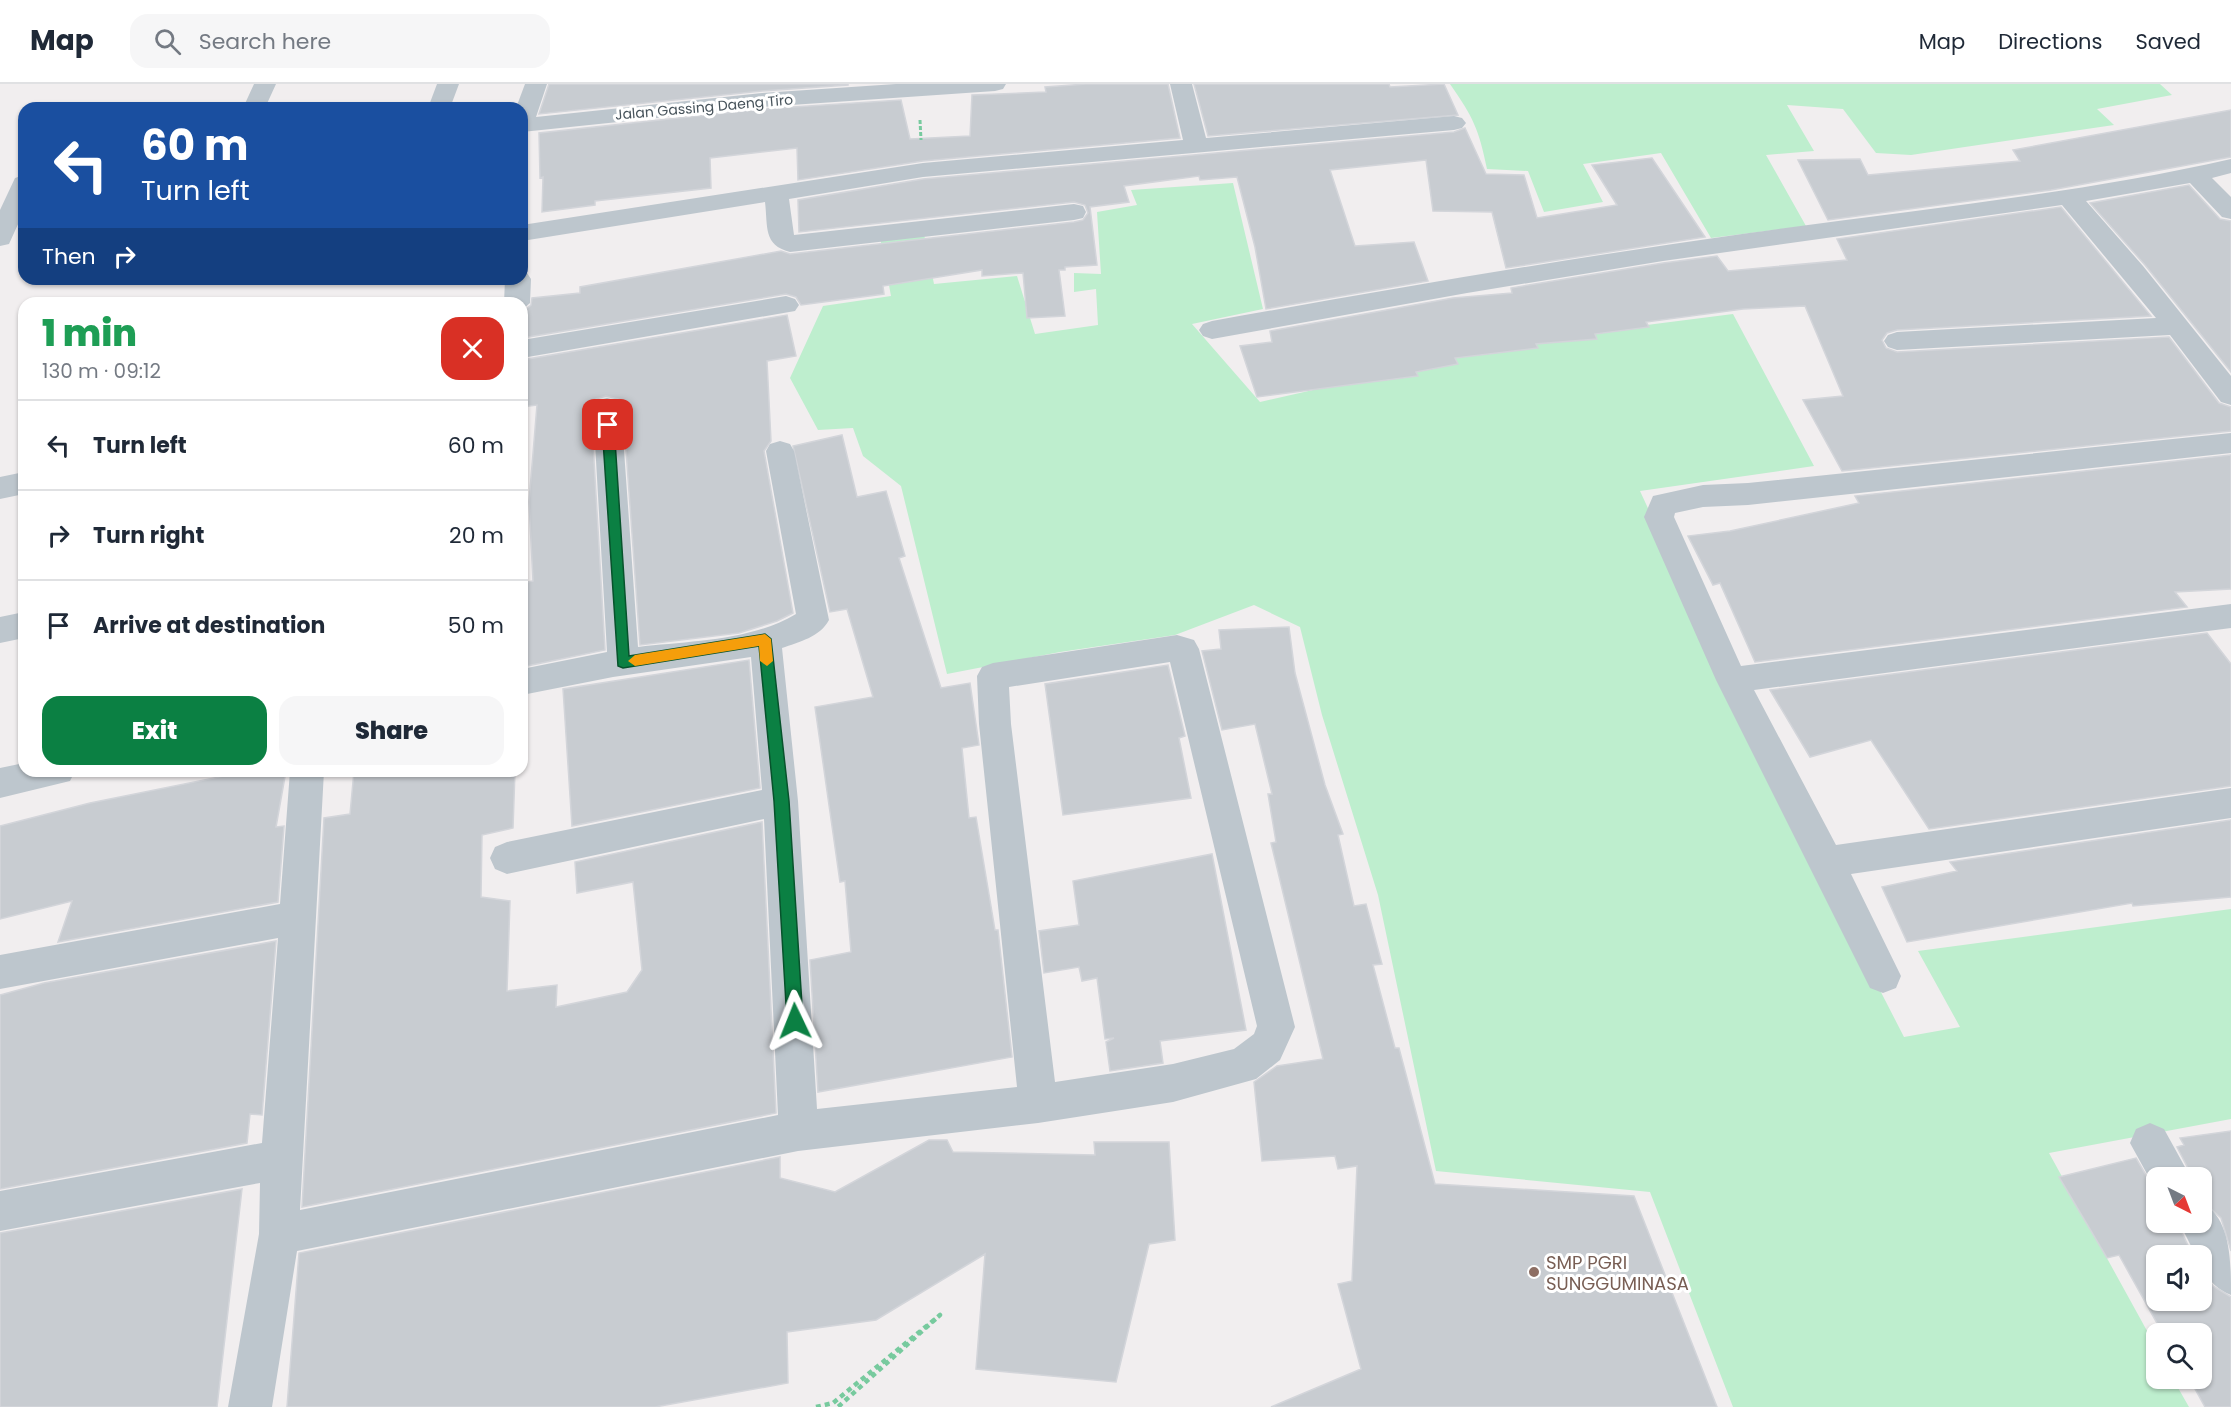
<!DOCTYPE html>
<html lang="en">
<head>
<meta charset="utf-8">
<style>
	:root { --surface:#fff; --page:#f6f6f7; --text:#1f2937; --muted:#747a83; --line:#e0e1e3; --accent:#0b8043 }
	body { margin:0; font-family:Poppins,sans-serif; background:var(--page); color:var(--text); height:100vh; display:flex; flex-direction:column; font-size:22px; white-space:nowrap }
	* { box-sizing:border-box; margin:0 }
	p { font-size:20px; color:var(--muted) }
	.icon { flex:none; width:33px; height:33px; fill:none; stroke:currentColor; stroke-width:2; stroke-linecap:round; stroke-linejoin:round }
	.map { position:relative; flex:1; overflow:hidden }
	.panel { position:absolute; left:18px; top:213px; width:510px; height:480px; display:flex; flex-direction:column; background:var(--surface); border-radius:18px; box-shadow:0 2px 4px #0004 }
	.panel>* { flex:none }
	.banner { position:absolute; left:18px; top:18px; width:510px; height:183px; border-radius:18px; box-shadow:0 2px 4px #0004; background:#1a4fa0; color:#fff; overflow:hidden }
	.needle { width:39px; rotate:138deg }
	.fabs { position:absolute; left:2146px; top:1083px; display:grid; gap:12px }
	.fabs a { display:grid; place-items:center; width:66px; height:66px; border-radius:12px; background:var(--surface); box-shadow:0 2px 4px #0004; font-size:30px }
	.pin { position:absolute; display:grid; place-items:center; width:51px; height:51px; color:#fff; margin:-26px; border-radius:12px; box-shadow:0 3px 9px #0006 }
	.me { position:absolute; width:66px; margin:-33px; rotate:358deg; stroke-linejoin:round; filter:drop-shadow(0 0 4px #0008) }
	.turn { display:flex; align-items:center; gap:21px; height:126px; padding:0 24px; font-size:27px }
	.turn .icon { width:78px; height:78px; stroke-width:2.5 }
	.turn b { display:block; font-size:42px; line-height:51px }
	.then { display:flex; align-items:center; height:57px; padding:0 24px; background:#0003; gap:12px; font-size:22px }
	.round { display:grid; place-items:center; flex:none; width:63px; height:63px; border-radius:18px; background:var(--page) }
	.head { display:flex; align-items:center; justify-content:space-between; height:102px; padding:0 24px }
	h1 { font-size:36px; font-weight:800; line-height:45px; color:#1e9e55 }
	.button { display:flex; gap:12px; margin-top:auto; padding:12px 24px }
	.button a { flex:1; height:69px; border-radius:18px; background:var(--accent); color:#fff; font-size:24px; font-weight:800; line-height:69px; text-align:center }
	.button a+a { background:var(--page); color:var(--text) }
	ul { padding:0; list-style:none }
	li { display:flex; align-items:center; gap:18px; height:90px; padding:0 24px; border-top:2px solid var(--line) }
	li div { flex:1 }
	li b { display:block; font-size:22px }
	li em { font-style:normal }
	header { display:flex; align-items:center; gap:36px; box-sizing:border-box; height:84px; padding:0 30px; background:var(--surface); border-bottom:2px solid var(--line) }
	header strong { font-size:28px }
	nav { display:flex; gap:33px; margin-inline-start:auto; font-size:21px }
	.search { width:420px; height:54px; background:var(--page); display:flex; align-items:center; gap:15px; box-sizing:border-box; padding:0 21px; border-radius:18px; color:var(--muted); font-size:22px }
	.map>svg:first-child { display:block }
</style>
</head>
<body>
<header>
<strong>Map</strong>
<div class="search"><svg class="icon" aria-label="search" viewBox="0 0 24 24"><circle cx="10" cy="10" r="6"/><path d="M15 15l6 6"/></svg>Search here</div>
<nav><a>Map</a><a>Directions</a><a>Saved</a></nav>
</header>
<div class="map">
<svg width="2231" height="1323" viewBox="0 0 2231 1323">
	<rect width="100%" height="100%" fill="#f1eeef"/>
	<path fill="#beeece" d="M1450,0H2160L2172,11L2097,25L2114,41L1911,71L1876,69L1843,25L1787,21L1814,67L1766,71L1806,142L1711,154L1661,69L1583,80L1603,118L1544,128L1528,87L1487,85C1479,45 1473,33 1450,0Z
		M1233,99L1263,225L1192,240L1260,318L1537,255L1733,230L1814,382L1640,407L1788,727L1904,953L1960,943L1918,867L2231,825V1035L2049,1069L2157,1265V1294L2173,1295L2189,1323H1733L1650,1108L1436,1087L1378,811L1322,631L1300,543L1254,521L1175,551L1060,568L947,590L901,402L863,372L853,344L818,346L790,294L823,222L891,212L880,153L924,150L934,200L1017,192L1035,250L1098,241L1096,205L1074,208V189L1101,190L1097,128L1137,121L1131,106Z"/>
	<path fill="#c8ccd1" stroke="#d3d5da" stroke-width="1.5" d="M549,0H848V1L762,7L539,30Z
		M1086,0H1168L1180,54L923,77L798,96L797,64L710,74L711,104L595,117V121L542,128L543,93L540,94L539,49L762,25L901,16L910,55L970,52L972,11L1046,8L1045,3Z
		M1194,0H1389L1390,3L1444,0L1458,31L1208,52Z
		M2231,26V73L2051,106L1828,136L1798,76L1860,75L1868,91L2020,77L2013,66Z
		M1465,44L1486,90L1524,91L1537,134L1617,121L1592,81L1652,74L1705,153L1506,184L1492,128L1433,127L1426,76L1330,86L1355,162L1414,158L1428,197L1266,225L1255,163L1237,93L1200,96L1199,92L1124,102L1129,118L1090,123L1097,181L1065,183V186H1059L1065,232L1027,234L1023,189L982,192V186L883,202L884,210L801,221L796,213L786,210L522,254V228L531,221L532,214L580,209V203L781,167L790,170L1074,138L1083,136L1088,129L1085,121L1074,118L799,148L798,116L923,95L1454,48Z
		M2189,101L2220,135L2231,137V288L2145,181L2090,119Z
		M2061,123L2151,232L1897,246L1887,249L1882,256L1886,264L1897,268L2169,253L2219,319L2231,323V347L1842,387L1803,316L1843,312L1805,222L1743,225L1646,238L1649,243L1595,250L1597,255L1536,260L1538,264L1455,274L1458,280L1416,288L1418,292L1257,313L1240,262L1272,258L1270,247L1453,214L1512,209L1511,204L1663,179L1717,172L1728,187L1847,176L1837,155Z
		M787,231L796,272L767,277L771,357L764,367L793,529L777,537L739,549L640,561L623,324L618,315L606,312L596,315L591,324L605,566L522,583V499L533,497L529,418L537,321L522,323V276Z
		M842,351L857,413L886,407L905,472L899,474L941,604L970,599L979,661L962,664L969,734L976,733L995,846H998L1012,973L818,1008L810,876L851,868L845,797L840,798L815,623L873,613L847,525L830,528L793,362Z
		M2231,371V505L2175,508L2187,523L1755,578L1720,499L1713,501L1688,452L1730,447L1859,419L1855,412Z
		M1289,543L1295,589L1325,701L1343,750L1338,751L1354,822L1366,820L1382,880L1373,881L1395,964H1399L1435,1100L1634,1112L1717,1323H1271L1361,1285L1338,1200L1352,1197L1357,1082L1338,1085L1335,1072L1262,1077L1254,998L1277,982L1323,975L1271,759L1276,758L1268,710H1272L1255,640L1222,646L1202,567L1221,565L1219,546Z
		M2207,549L2231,580V702L1929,745L1871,656L1810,673L1770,606Z
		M749,576L760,704L572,742L563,605Z
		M1168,581L1185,652L1179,654L1191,714L1063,731L1045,600Z
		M229,687H286L276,743L284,742L278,818L58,858L72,817L0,835V742L90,719L229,691Z
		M354,687H515L513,744L482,751L481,813L510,817L507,907L557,901L556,923L627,908L642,886L633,798L577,809L575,778L762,738L776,1029L302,1123L324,734L350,730Z
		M2231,736V813L2133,822L2132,819L1907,858L1882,803L1957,787L1950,778Z
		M1212,770L1246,946L1160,957L1163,979L1110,987L1106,958L1114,954L1105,955L1097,894L1082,897L1079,883L1044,889L1039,847L1079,841L1073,797Z
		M276,857L262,1031L250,1030L247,1059L0,1105V911L44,899Z
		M2231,1047V1167L2221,1134L2202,1117V1094H2193L2177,1063L2184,1061L2180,1054Z
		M929,1056H947L953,1068L1095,1071L1094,1058H1169L1175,1156L1149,1160L1116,1298L976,1285L985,1170L876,1236L787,1248L788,1299L655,1323H287L299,1169L780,1073V1094L835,1108Z
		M2136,1074L2157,1110V1138H2177L2193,1172H2157V1216H2202V1186L2213,1202L2231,1213V1323H2205L2189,1294H2202V1250H2163L2119,1171L2107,1174L2059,1093Z
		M242,1105L217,1323H0V1149Z"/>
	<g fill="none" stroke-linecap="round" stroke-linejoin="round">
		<path stroke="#77ca9e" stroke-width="3" stroke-dasharray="4 2" stroke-linecap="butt" d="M920,36L921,56"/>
		<path stroke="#77ca9e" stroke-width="4.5" stroke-dasharray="5 4" stroke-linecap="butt" d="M816,1323L833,1319L940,1231L838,1323"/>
		<path fill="#bdc6cd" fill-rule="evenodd" d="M254,0H276L265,24H243Z
			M437,0H459L450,24H428Z
			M525,0H547L536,33L762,9L896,0H1006L1003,5L995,7L762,23L522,48V24H516Z
			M1170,0H1192L1206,54L1454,32L1462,34L1466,39L1462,44L1454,46L923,93L789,115L794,151L1074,120L1083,122L1086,128L1083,134L1074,136L790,168C763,161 768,143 765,118L522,157V141L923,79L1183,56Z
			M2231,75V89L2212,94L2231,113V135L2222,133L2190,99L2086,117L2143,182L2231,292V321L2221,318L2170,251L1897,266L1888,263L1884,257L1888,251L1897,248L2156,234L2062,121L1663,177L1467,209L1212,255L1203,252L1199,246L1203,240L1212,237C1391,205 1569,174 1749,149C1910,126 2073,111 2231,75Z
			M24,91V127L9,160L0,162V126L15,94Z
			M522,188L527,189L531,195L530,219L522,226V219H504L505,195H522Z
			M786,212L795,215L799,221L795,227L522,274V256Z
			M607,314L617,317L621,324L638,563C689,557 751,557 796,530L766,367L770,360L780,357L790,360L794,367L829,536C820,553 799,558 782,564L798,717L817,1025L1017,1003L979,640L977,592L982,583L993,579L1177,551L1194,556L1199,565L1295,943L1280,976L1256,995L1173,1018L1038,1039L798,1067L297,1167L272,1323H228L259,1150L260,1099L0,1147V1107L262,1059L278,854L0,905V871L280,820L290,687H324L300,1126L778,1031L764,735L507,790L495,785L490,774L495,763L507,758L762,706L751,573L613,593L522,611V585L607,568L593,324L597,317ZM1170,578L1257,942L1254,950L1234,965L1173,980L1055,998L1011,640L1009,603Z
			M2231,349V369L1748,421L1703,423L1675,429L1674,433L1741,582L2231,520V544L1754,606L1836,761L2231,704V734L1851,790L1901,892L1896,904L1883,909L1870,904L1716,596L1644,433L1653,412L1703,401L1748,399Z
			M24,388V410L0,415V393Z
			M24,528V554L0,559V533Z
			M24,679V687H75L70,697L0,714V684Z
			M2150,1039L2164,1045L2191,1094H2157V1108L2130,1059L2136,1045Z
			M2202,1119C2231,1134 2231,1178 2231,1211C2214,1204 2202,1191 2202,1172H2196L2179,1138H2202Z"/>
	</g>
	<path fill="#0b8043" stroke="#07532c" stroke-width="1.5" d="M608,337L614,341L629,572L765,550L771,555L789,717L803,937L800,943L795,945L789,943L787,937L774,717L759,562L623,584L618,582L602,341Z"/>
	<path fill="#f59e0b" d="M765,550L771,555L773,577L767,582L760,577L759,562L635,582L628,577L635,571Z"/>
	<circle fill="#8d6e63" stroke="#fff" stroke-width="2" cx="1534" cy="1188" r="6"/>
	<g text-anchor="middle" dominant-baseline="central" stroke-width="6" stroke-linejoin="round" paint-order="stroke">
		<g font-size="14" fill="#47535b" stroke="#fff">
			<text transform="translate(704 23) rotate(-5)">Jalan Gassing Daeng Tiro</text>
		</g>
		<g font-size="18" fill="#785e54" stroke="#fff" text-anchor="start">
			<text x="1546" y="1178">SMP PGRI<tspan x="1546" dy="21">SUNGGUMINASA</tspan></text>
		</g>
	</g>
</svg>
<div class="fabs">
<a><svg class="needle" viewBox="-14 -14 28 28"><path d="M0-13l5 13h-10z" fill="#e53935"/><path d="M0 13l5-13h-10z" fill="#747a83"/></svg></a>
<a><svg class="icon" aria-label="sound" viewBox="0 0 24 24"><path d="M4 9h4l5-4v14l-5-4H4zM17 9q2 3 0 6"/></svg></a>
<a><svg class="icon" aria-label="search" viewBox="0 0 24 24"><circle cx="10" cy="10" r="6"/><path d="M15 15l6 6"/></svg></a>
</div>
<div class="pin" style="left:608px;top:341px;background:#d93025"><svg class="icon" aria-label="arrive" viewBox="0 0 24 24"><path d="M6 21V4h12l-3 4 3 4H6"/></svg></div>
<svg class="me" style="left:795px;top:937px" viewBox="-20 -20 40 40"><path d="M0-17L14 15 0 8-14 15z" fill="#0b8043" stroke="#fff" stroke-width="4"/></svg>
<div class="banner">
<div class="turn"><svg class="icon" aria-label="left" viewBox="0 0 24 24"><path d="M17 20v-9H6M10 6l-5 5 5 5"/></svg><div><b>60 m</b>Turn left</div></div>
<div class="then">Then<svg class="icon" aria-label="right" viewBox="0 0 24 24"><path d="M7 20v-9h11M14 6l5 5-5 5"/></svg></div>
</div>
<section class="panel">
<div class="head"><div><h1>1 min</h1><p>130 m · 09:12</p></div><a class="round" style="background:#d93025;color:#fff"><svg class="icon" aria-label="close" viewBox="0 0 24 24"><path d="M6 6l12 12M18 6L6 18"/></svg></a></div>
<ul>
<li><svg class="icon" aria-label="left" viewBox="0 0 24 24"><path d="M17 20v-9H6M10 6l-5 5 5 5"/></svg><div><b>Turn left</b></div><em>60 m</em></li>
<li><svg class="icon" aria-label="right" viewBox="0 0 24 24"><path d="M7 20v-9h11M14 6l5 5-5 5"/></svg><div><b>Turn right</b></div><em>20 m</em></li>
<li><svg class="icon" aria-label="arrive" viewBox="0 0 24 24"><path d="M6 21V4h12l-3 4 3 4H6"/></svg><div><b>Arrive at destination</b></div><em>50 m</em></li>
</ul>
<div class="button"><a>Exit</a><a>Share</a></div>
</section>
</div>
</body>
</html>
